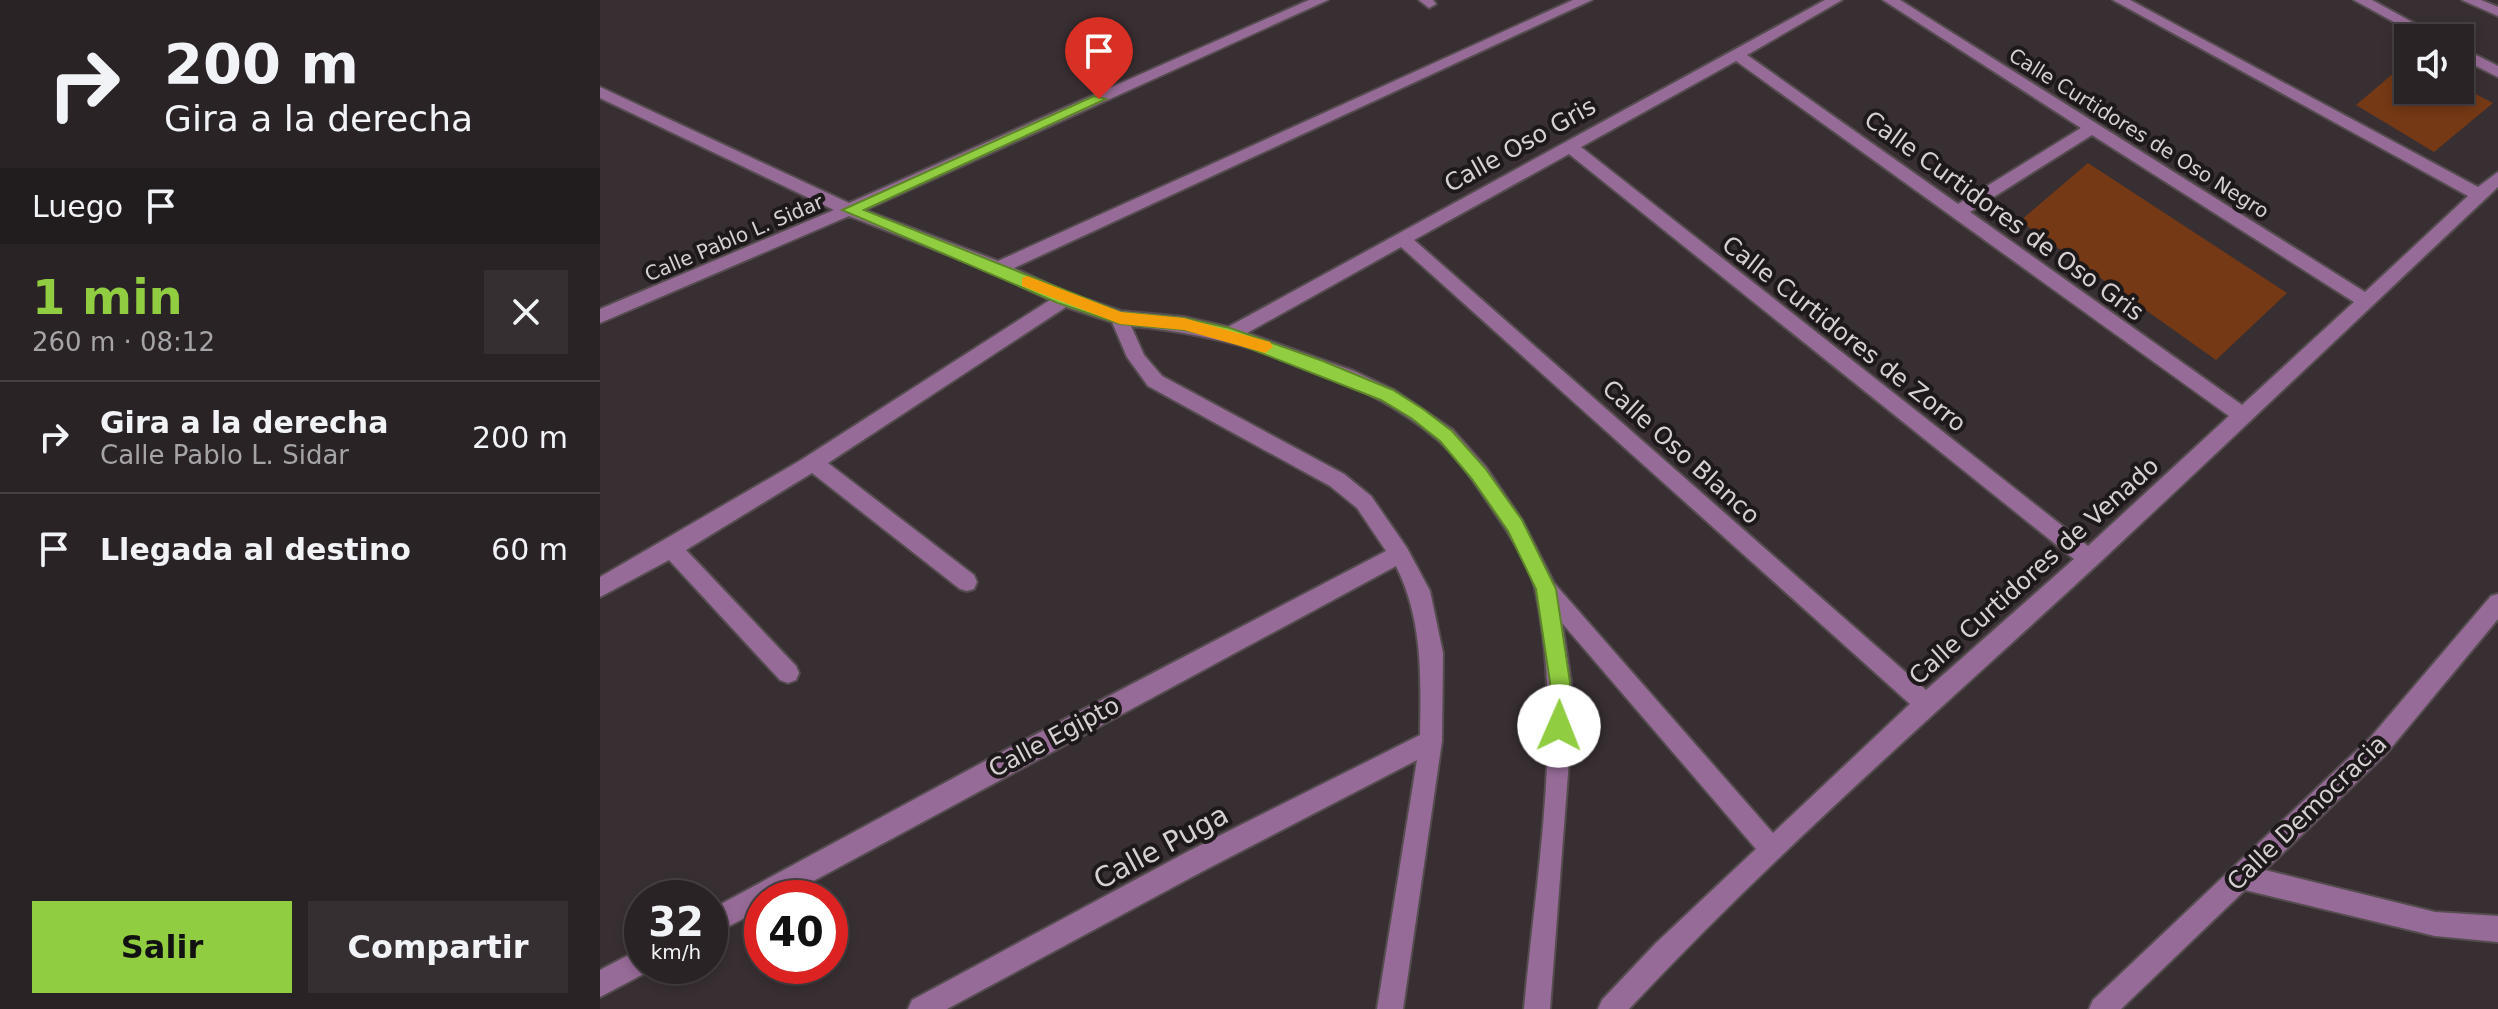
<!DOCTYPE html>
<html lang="es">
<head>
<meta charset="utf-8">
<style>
	:root { --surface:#2a2326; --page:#362f32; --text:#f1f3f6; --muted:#a5a4a7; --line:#464043; --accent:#90cd41 }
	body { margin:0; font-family:"DejaVu Sans",sans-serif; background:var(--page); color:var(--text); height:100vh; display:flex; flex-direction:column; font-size:30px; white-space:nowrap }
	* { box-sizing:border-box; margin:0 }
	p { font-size:26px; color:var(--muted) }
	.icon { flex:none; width:44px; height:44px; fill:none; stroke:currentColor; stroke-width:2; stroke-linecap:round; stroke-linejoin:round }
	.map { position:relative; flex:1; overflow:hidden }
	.drawer { display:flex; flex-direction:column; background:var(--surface); width:600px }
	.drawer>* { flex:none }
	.top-card { background:#2a2326; color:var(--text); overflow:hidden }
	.tools { position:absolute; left:1794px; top:24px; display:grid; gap:16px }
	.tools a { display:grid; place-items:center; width:80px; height:80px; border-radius:0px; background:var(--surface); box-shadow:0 4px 12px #0003,0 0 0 2px var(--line); font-size:40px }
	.speed { position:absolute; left:24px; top:880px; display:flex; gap:16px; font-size:40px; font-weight:700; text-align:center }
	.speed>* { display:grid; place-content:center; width:104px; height:104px; border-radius:50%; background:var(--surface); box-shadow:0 4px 12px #0003,0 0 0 2px var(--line); line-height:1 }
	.speed small { font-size:20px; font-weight:400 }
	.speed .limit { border:12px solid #d22; background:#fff; color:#111 }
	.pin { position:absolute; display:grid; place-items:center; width:68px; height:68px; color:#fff; margin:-82px -34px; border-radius:50% 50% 50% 0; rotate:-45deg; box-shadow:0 0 8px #0007 }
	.pin .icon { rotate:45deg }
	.me { position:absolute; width:88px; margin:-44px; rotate:1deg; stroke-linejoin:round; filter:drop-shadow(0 0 6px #0008) }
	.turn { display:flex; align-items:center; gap:28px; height:168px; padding:0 32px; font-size:36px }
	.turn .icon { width:104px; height:104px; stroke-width:2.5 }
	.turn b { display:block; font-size:56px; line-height:68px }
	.then { display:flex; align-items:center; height:76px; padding:0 32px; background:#0003; gap:16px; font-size:30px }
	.round { display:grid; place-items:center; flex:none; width:84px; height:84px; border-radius:0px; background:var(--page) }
	.summary { display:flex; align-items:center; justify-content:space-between; height:136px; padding:0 32px }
	h1 { font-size:48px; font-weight:700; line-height:60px; color:var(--accent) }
	.primary-button { display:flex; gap:16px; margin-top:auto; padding:16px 32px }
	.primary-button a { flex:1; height:92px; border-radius:0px; background:var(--accent); color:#111; font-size:32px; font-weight:700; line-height:92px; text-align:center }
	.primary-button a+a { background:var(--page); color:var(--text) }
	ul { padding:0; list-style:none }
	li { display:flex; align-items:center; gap:24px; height:112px; padding:0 32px; border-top:2px solid var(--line) }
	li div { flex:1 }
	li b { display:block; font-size:30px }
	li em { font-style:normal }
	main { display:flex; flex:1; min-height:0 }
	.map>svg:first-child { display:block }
</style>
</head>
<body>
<main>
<section class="drawer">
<div class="top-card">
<div class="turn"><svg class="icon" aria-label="right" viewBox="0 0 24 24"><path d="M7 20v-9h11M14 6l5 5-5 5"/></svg><div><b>200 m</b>Gira a la derecha</div></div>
<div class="then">Luego<svg class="icon" aria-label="arrive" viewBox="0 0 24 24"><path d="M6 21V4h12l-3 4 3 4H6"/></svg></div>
</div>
<div class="summary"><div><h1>1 min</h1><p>260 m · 08:12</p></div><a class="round"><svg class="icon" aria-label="close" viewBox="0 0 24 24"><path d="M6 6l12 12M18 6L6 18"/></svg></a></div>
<ul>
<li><svg class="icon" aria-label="right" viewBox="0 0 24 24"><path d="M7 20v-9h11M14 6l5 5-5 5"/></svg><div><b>Gira a la derecha</b><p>Calle Pablo L. Sidar</p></div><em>200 m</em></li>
<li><svg class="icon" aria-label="arrive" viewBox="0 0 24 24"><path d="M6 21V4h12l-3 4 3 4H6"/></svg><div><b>Llegada al destino</b></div><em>60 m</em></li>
</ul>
<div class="primary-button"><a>Salir</a><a>Compartir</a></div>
</section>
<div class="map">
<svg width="1898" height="1009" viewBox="0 0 1898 1009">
	<rect width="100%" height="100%" fill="#382f32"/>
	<path fill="#753915" d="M1808,61V90H1860V86L1893,103L1834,152L1756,105Z
		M1488,163L1687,293L1616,360L1420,221Z"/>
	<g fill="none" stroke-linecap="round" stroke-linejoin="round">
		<defs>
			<path id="minor" d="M709,0H728L265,210L398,261L973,0H992L414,268L470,294L521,311L584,317L628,327L1225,0H1242L1147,55L1358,204L1481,128L1283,0H1300L1765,292L1868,196L1513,0H1530L1878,187L1898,172V187C1764,313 1632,439 1498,564C1340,710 1176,852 1029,1009H998L1002,1000L1056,943L1156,849L962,623L971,682L970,747L950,1009H924C936,873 964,728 936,593C931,566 910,535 895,513C878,488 861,461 839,441C762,374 631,335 531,326L544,355L562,376L744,474L771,496L807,548L830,591L843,653L842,741L803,1009H777L817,760L605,870L347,1009H308L312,1000L587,852L820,735C821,676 823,620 796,566L182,898H162V909L110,936V910L400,753L786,551L757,508L730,486L548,386L527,357L512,322L466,307L228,463L374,575L377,582L374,589L367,591L360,589L212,473L86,550L196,666L199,673L196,680L188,683L180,680L69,560L0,597V577L201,460L450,300L392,272L249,216L0,323V309L234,210L0,98V87L249,203ZM1136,61L1629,416L1488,546L981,147ZM1492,135L1754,302L1642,405L1370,212ZM969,154L1474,559L1326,690L814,240ZM801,247L1310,704L1173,833L954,583L922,520L886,467L853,430L794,390L754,371L647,333Z
				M819,0H833L836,4L829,8Z
				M1754,0H1772L1841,38H1823Z
				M1862,0H1881L1898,7V16Z
				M1860,47L1898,66V77L1860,58Z
				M1898,594V619L1786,754L1665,870L1835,912L1898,916V942L1835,936L1645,890L1521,1009H1489L1493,1000L1770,738L1891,596Z
				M42,948V966H53L51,970L0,997V970Z"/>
		</defs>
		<use href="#minor" stroke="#544c4f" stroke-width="4"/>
		<use href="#minor" fill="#976b97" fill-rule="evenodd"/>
	</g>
	<path fill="#90cd41" stroke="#5e852a" stroke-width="2" d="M494,96L506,99L264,210L520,312L584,318L630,328L723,361L793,390L823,409L852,431L885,468L922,520L956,589L970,682L966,733L959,735L952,733L950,682L936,589L908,531L872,479L840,441L811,418L781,400L628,340L584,330L520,324L458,303L242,210Z"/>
	<path fill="#f59e0b" d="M427,276L521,312L584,318L670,342L673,347L665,353L584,330L520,324L422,286V278Z"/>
	<g text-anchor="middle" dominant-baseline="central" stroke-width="8" stroke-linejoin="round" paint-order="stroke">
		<g font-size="20" fill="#d6d0d2" stroke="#1d191a">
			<text transform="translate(1539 133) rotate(32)">Calle Curtidores de Oso Negro</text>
			<text transform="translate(134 238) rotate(-23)">Calle Pablo L. Sidar</text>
		</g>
		<g font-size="24" fill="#d6d0d2" stroke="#1d191a">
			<text transform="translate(920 145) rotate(-29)">Calle Oso Gris</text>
			<text transform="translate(1404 216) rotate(36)">Calle Curtidores de Oso Gris</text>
			<text transform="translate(1244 334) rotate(38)">Calle Curtidores de Zorro</text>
			<text transform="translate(1081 452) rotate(42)">Calle Oso Blanco</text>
			<text transform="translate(1434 571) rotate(-42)">Calle Curtidores de Venado</text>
			<text transform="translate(454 737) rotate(-28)">Calle Egipto</text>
			<text transform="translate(1707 813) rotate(-44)">Calle Democracia</text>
		</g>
		<g font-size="28" fill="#d6d0d2" stroke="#1d191a">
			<text transform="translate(561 847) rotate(-28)">Calle Puga</text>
		</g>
	</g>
</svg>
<div class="tools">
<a><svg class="icon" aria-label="sound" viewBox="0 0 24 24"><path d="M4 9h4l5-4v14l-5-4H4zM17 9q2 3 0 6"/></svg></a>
</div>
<div class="speed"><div>32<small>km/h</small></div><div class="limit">40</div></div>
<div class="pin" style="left:499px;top:99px;background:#d93025"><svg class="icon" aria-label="arrive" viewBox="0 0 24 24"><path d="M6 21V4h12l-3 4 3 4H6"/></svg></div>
<svg class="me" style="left:959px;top:726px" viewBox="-20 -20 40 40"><circle r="19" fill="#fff"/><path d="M0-13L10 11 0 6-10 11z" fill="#90cd41"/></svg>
</div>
</main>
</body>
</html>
